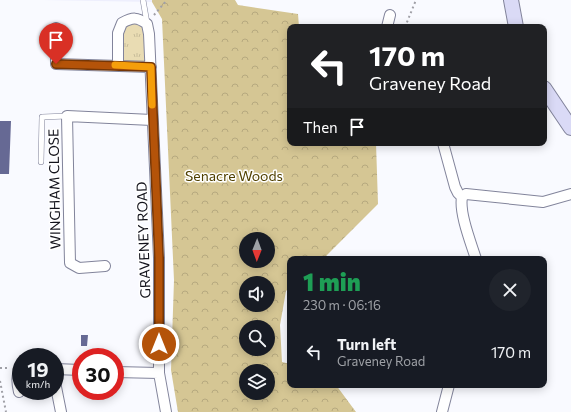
<!DOCTYPE html>
<html lang="en">
<head>
<meta charset="utf-8">
<style>
	:root { --surface:#171b24; --page:#20242c; --text:#f1f3f6; --muted:#9ea1a6 }
	body { margin:0; font-family:Commissioner,sans-serif; background:var(--page); color:var(--text); height:100vh; display:flex; flex-direction:column; font-size:15px; white-space:nowrap }
	* { box-sizing:border-box; margin:0 }
	p { font-size:13px; color:var(--muted) }
	.icon { flex:none; width:22px; height:22px; fill:none; stroke:currentColor; stroke-width:2; stroke-linecap:round; stroke-linejoin:round }
	.map { position:relative; flex:1; overflow:hidden }
	.panel { position:absolute; left:287px; top:256px; width:260px; height:132px; display:flex; flex-direction:column; background:var(--surface); border-radius:8px; box-shadow:0 2px 10px #0003 }
	.panel>* { flex:none }
	.guide { position:absolute; left:287px; top:24px; width:260px; height:122px; border-radius:8px; box-shadow:0 2px 10px #0003; background:#202124; color:#fff; overflow:hidden }
	.needle { width:26px; rotate:181deg }
	.fabs { position:absolute; left:239px; top:232px; display:grid; gap:8px }
	.fabs a { display:grid; place-items:center; width:36px; height:36px; border-radius:50%; background:var(--surface); box-shadow:0 2px 10px #0003; font-size:20px }
	.speed { position:absolute; left:12px; top:348px; display:flex; gap:8px; font-size:20px; font-weight:700; text-align:center }
	.speed>* { display:grid; place-content:center; width:52px; height:52px; border-radius:50%; background:var(--surface); box-shadow:0 2px 10px #0003; line-height:1 }
	.speed small { font-size:10px; font-weight:400 }
	.speed .limit { border:6px solid #d22; background:#fff; color:#111 }
	.pin { position:absolute; display:grid; place-items:center; width:34px; height:34px; color:#fff; margin:-41px -17px; border-radius:50% 50% 50% 0; rotate:-45deg; box-shadow:0 0 4px #0007 }
	.pin .icon { rotate:45deg }
	.me { position:absolute; width:44px; margin:-22px; rotate:0deg; stroke-linejoin:round; filter:drop-shadow(0 0 3px #0008) }
	.turn { display:flex; align-items:center; gap:14px; height:84px; padding:0 16px; font-size:18px }
	.turn .icon { width:52px; height:52px; stroke-width:2.5 }
	.turn b { display:block; font-size:28px; line-height:34px }
	.then { display:flex; align-items:center; height:38px; padding:0 16px; background:#0003; gap:8px; font-size:15px }
	.round { display:grid; place-items:center; flex:none; width:42px; height:42px; border-radius:21px; background:var(--page) }
	.overview { display:flex; align-items:center; justify-content:space-between; height:68px; padding:0 16px }
	h1 { font-size:24px; font-weight:800; line-height:30px; color:#1e9e55 }
	ul { padding:0; list-style:none }
	li { display:flex; align-items:center; gap:12px; height:56px; padding:0 16px }
	li div { flex:1 }
	li b { display:block; font-size:15px }
	li em { font-style:normal }
	.map>svg:first-child { display:block }
</style>
</head>
<body>
<div class="map">
<svg width="571" height="412" viewBox="0 0 571 412">
	<defs>
		<pattern id="grass-tufts" width="24" height="20" patternUnits="userSpaceOnUse"><rect width="24" height="20" fill="#e9dcb3"/><path d="M3 7l-1-3M5 7V3M7 7l1-3M15 17l-1-3M17 17v-4M19 17l1-3" fill="none" stroke="#c7bc99"/></pattern>
		<pattern id="forest-crowns" width="20" height="18" patternUnits="userSpaceOnUse"><rect width="20" height="18" fill="#d5c694"/><path d="M2 6a3 3 0 1 1 6 0M12 15a3 3 0 1 1 6 0" fill="none" stroke="#b6a97f"/></pattern>
	</defs>
	<rect width="100%" height="100%" fill="#f9faff"/>
	<path fill="#eeeffd" d="M42,0H152V2Z"/>
	<path fill="url(#grass-tufts)" d="M122,23L147,24L151,67L118,65Z"/>
	<path fill="url(#forest-crowns)" fill-rule="evenodd" d="M152,0H235L238,5L298,14L299,27H290V143H376L378,204L323,259H290V287L286,291L280,325L282,362L290,364V385H336L356,412H178L171,370L174,280L162,19L152,2ZM246,239H268V261H246ZM246,283H268V305H246ZM246,327H268V349H246ZM246,371H268V393H246Z"/>
	<path fill="#666994" d="M0,121H11L9,174H0Z
		M81,335H88L87,346H81Z"/>
	<g fill="none" stroke-linecap="round" stroke-linejoin="round">
		<defs>
			<path id="lane" d="M143,0L147,23
				M41,162L42,117L67,116"/>
			<path id="street" d="M387,27L390,15
				M56,28V64L151,67
				M118,65V33L122,23C133,17 137,17 147,24L149,34L159,258V373L166,412
				M443,143L455,187L458,193L462,197
				M462,197L466,194L543,202L571,194
				M462,197C459,213 471,243 476,259
				M105,266L79,268L70,263L67,116L152,120
				M55,369L81,370
				M115,372L159,373
				M55,382L61,412
				M19,392C17,383 16,375 21,368
				M442,412L449,385"/>
			<path id="secondary" d="M511,0L516,27
				M544,88L571,128"/>
		</defs>
		<use href="#lane" stroke="#82849b" stroke-width="6"/>
		<use href="#street" stroke="#82849b" stroke-width="12"/>
		<use href="#secondary" stroke="#82849b" stroke-width="16"/>
		<path stroke="#a0a0a7" stroke-width="2" stroke-dasharray="2 3" stroke-linecap="butt" d="M154,15L167,0
			M405,27L416,0
			M0,368H9
			M0,381L6,412"/>
		<use href="#lane" stroke="#fff" stroke-width="5"/>
		<use href="#street" stroke="#fff" stroke-width="10"/>
		<use href="#secondary" stroke="#dadaf6" stroke-width="14"/>
	</g>
	<g fill="none" stroke-linecap="round" stroke-linejoin="round">
		<defs>
			<path id="route" d="M56,64L151,67L159,258V344"/>
		</defs>
		<use href="#route" stroke="#753606" stroke-width="10"/>
		<use href="#route" stroke="#b45309" stroke-width="7"/>
		<path stroke="#f59e0b" stroke-width="7" d="M115,65L151,67L152,105"/>
	</g>
	<g text-anchor="middle" dominant-baseline="central" stroke-width="3" stroke-linejoin="round" paint-order="stroke">
		<g font-size="14" fill="#504000" stroke="#fff">
			<text x="234" y="175">Senacre Woods</text>
		</g>
		<g font-size="14" fill="#12121b" stroke="#fff">
			<text transform="translate(54 189) rotate(-91)">WINGHAM CLOSE</text>
			<text transform="translate(143 240) rotate(-92)">GRAVENEY ROAD</text>
		</g>
	</g>
</svg>
<div class="fabs">
<a><svg class="needle" viewBox="-14 -14 28 28"><path d="M0-13l5 13h-10z" fill="#e53935"/><path d="M0 13l5-13h-10z" fill="#9ea1a6"/></svg></a>
<a><svg class="icon" aria-label="sound" viewBox="0 0 24 24"><path d="M4 9h4l5-4v14l-5-4H4zM17 9q2 3 0 6"/></svg></a>
<a><svg class="icon" aria-label="search" viewBox="0 0 24 24"><circle cx="10" cy="10" r="6"/><path d="M15 15l6 6"/></svg></a>
<a><svg class="icon" aria-label="layers" viewBox="0 0 24 24"><path d="M12 4l9 5-9 5-9-5zM3 14l9 5 9-5"/></svg></a>
</div>
<div class="speed"><div>19<small>km/h</small></div><div class="limit">30</div></div>
<div class="pin" style="left:56px;top:64px;background:#d93025"><svg class="icon" aria-label="arrive" viewBox="0 0 24 24"><path d="M6 21V4h12l-3 4 3 4H6"/></svg></div>
<svg class="me" style="left:159px;top:344px" viewBox="-20 -20 40 40"><circle r="17" fill="#b45309" stroke="#fff" stroke-width="3"/><path d="M0-11L8 9 0 5-8 9z" fill="#fff"/></svg>
<div class="guide">
<div class="turn"><svg class="icon" aria-label="left" viewBox="0 0 24 24"><path d="M17 20v-9H6M10 6l-5 5 5 5"/></svg><div><b>170 m</b>Graveney Road</div></div>
<div class="then">Then<svg class="icon" aria-label="arrive" viewBox="0 0 24 24"><path d="M6 21V4h12l-3 4 3 4H6"/></svg></div>
</div>
<section class="panel">
<div class="overview"><div><h1>1 min</h1><p>230 m · 06:16</p></div><a class="round"><svg class="icon" aria-label="close" viewBox="0 0 24 24"><path d="M6 6l12 12M18 6L6 18"/></svg></a></div>
<ul>
<li><svg class="icon" aria-label="left" viewBox="0 0 24 24"><path d="M17 20v-9H6M10 6l-5 5 5 5"/></svg><div><b>Turn left</b><p>Graveney Road</p></div><em>170 m</em></li>
</ul>
</section>
</div>
</body>
</html>
